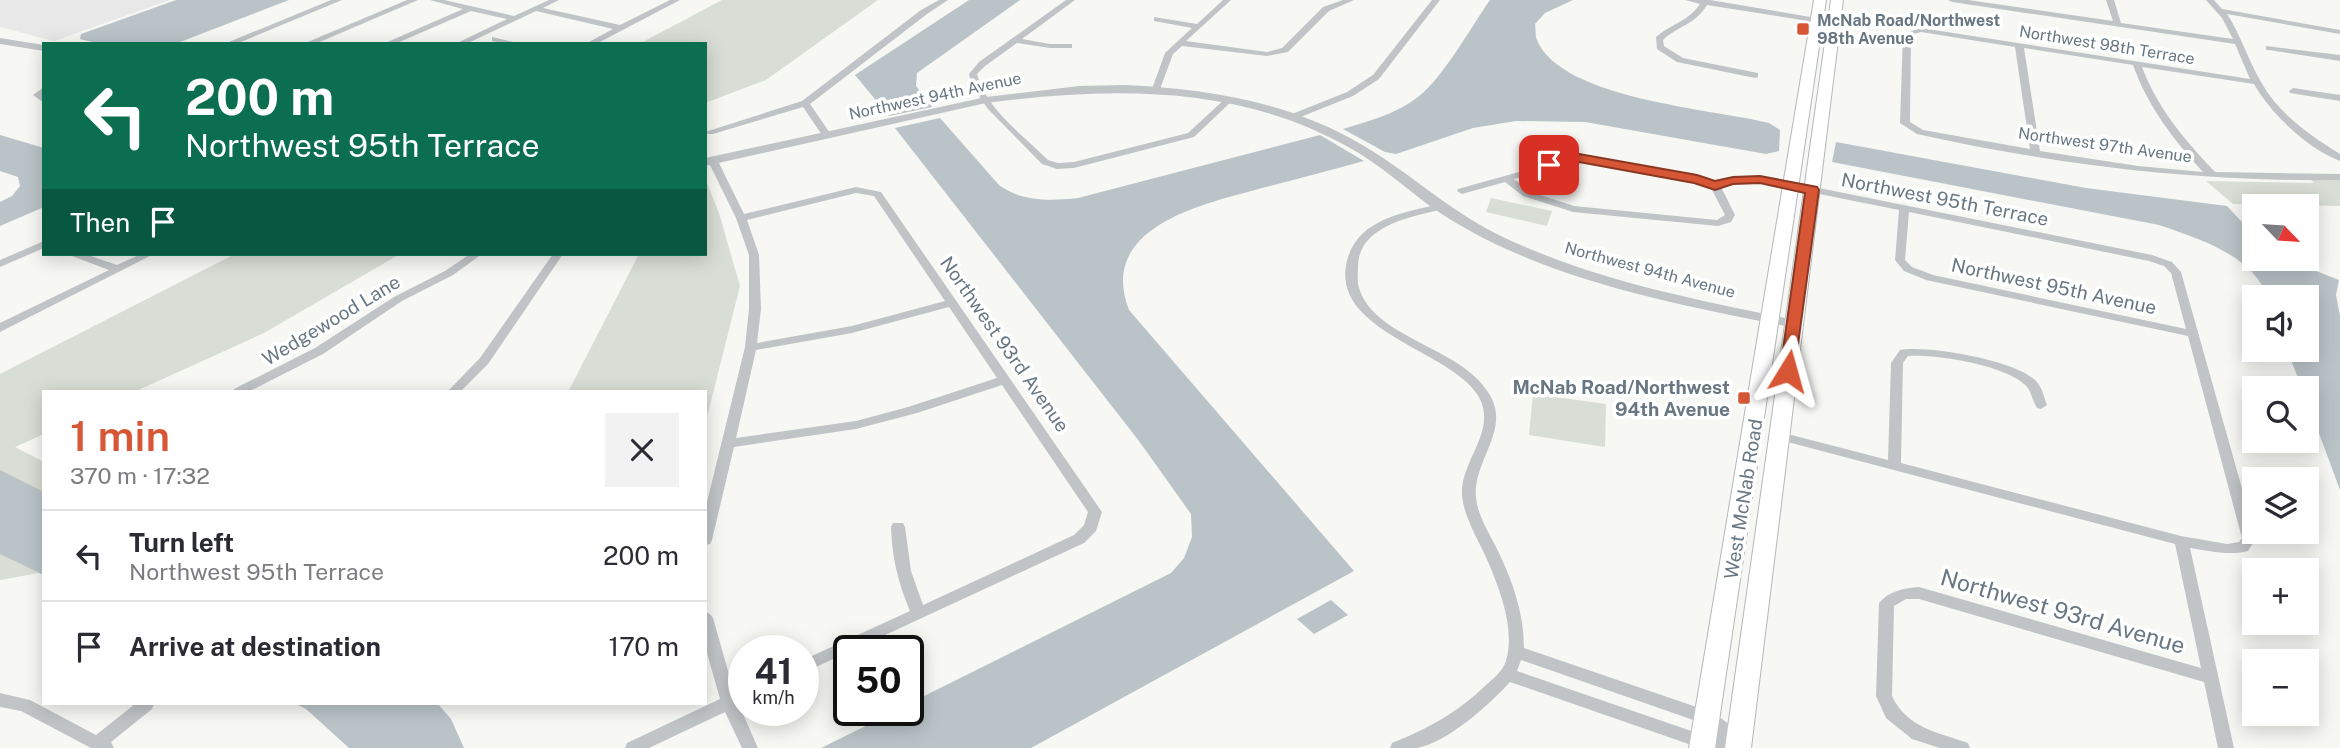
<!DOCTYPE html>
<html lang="en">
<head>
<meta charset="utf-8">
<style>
	:root { --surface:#fff; --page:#f2f2f3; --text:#2b2b33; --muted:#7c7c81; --line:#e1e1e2; --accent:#d65635 }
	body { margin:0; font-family:"Public Sans",sans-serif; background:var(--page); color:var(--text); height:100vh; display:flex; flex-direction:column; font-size:26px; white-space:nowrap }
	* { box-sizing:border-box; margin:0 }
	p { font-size:23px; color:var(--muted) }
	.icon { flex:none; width:38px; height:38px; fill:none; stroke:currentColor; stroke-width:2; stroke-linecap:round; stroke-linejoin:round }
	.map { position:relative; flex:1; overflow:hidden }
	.sheet { position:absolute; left:42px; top:390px; width:665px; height:315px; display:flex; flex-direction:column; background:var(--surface); border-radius:0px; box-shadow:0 4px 18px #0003 }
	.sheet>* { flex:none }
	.hud { position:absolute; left:42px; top:42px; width:665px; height:214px; border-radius:0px; box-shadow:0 4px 18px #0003; background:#0b6e4f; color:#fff; overflow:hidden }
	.needle { width:46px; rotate:115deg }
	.tools { position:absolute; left:2242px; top:194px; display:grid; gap:14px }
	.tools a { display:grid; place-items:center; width:77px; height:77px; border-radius:0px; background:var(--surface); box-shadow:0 4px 18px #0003; font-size:35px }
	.speed { position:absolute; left:728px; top:635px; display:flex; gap:14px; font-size:35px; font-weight:700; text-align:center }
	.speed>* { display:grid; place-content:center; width:91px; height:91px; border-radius:50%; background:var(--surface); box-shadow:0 4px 18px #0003; line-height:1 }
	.speed small { font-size:18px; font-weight:400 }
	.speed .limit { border:4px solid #111; border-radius:10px; background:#fff; color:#111 }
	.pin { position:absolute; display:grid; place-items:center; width:60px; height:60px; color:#fff; margin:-30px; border-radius:14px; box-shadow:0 4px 10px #0006 }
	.me { position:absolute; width:77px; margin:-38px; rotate:8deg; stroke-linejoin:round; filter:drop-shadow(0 0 5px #0008) }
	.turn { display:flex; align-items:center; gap:24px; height:147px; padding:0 28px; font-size:32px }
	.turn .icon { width:91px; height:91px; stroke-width:2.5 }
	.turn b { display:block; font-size:49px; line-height:60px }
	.then { display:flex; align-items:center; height:66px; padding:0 28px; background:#0003; gap:14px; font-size:26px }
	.round { display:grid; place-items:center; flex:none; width:74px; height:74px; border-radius:0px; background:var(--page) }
	.head { display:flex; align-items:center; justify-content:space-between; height:119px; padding:0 28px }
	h1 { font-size:42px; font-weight:600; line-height:52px; color:var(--accent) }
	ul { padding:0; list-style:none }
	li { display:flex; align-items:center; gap:21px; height:91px; padding:0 28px; border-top:2px solid var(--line) }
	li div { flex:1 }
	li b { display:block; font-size:26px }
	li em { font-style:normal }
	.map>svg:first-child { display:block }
</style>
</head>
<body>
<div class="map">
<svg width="2340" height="748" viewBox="0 0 2340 748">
	<rect width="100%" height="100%" fill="#f7f7f4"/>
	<path fill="#e7e8e7" d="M0,0H170L54,41L0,27Z"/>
	<path fill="#d8ddd5" d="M722,0H878L766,80L705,103V44H639Z
		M705,178L719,213L740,286L705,425V392H568L639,254H705Z
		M2310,179L2340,180V206L2233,204L2206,181L2314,183Z
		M1491,198L1552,211L1547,226L1486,212Z
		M235,254H400L264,333L134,392H44V434L15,447L44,462V575L39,573L0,580V374Z
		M1533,394L1606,404L1605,447L1529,435Z"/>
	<path fill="#bac4c8" d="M176,0H289L175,44H101L80,39L81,34Z
		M969,0H1020L917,73L916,86L932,107L889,116L855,75Z
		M1490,0H1573L1545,13L1535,24C1536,29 1535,36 1537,40C1561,99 1713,109 1769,123L1780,130L1779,151L1766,154L1585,122L1516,121L1473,128L1396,154L1385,152L1343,129C1369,121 1396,114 1418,97C1443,78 1471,27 1490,0Z
		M940,118L999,185C1022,202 1050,201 1078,198L1320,135L1364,161C1331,170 1298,179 1266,187C1208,203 1096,225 1129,310L1354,571L1031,748H821L896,711L908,710V704L1171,573L1184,558L1192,537L1191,514L1139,441L895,128Z
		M0,135L44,148V207L0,226V202L12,196L20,186L18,177L0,171Z
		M1836,142L2086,188L2227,206L2254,235V259H2286L2339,280L2336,295L2340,316V490L2307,401L2306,388H2302L2287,350H2306V298L2268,297C2251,254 2199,239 2159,225L1832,162Z
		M0,470L44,492V575L0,554Z
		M1331,600L1348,615L1314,634L1297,619Z
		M296,704H438L451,719L464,748H349L306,709Z"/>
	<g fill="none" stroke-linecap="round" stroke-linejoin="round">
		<defs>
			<path id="secondary" d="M1814,0H1826L1715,748H1689Z
				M1831,0H1843L1751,748H1725Z"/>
		</defs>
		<use href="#secondary" stroke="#b3b8bc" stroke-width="2"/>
		<path fill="#c0c4c7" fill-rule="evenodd" d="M331,0H342L236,44H224Z
			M407,0H418L315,44H303Z
			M430,0H444L514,16L549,0H559L543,8L620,25L670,0H680L596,44H585L613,29L536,11L466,44H455L507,19L471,11L395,44H383L463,9Z
			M939,0H948L927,14L810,104L832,136L830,138H824L803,107L713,134H707L705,132L802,101L921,10Z
			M1066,0H1075L1022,39L1050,44H1072V48H1050L1017,43L985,66L977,74C986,109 1024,136 1048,160L1058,163L1074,162L1188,133L1227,97L1234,99L1194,137L1074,168L1057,169L1042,164L988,109L971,84L969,74L979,62Z
			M1223,0H1231L1186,41L1267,52L1282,48L1323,7L1343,0H1354L1329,11L1288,52L1267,56L1182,46L1173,54L1160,89L1153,91L1152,89L1165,53L1192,28L1154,21V17L1197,24Z
			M1432,0H1440L1379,79L1353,96L1298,118H1292V114L1347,92L1373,75Z
			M1685,0H1710L1834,21L1838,23L1834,25L1707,5C1695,25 1679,25 1663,40L1664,46L1683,58L1758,73V77L1755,78L1677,62L1657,49L1656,37C1671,24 1689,21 1700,4Z
			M1948,0H1968L2113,21L2106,0H2114L2121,23L2233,39L2222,18L2206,0H2214L2222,9L2340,30V34L2227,14C2241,35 2248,60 2261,82C2279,114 2309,135 2340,154V161C2307,148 2271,114 2254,84L2142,67C2158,109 2184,139 2215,172L2340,174V180C2197,182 2056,165 1917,134L1900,123L1903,34L1921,28L2250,79L2235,44L1952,2ZM1921,32L2015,47L2030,149L1923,130L1910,122L1911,35ZM2024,48L2133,65C2148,107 2173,139 2203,172L2138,166L2040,151Z
			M492,37L522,44H506L492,41Z
			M2266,46L2340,55V61L2269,50H2266Z
			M44,87V103L33,95Z
			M2293,88L2340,95V101L2290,93L2289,91Z
			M1579,155L1697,176L1716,183L1733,178L1760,176L2152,255L2172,262L2181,272L2256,538L2248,551C2228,556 2210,551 2190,548L2234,748H2218L2204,682L1919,599H1906L1894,606L1892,696C1907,728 1937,732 1968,743L1970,748H1940L1912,739L1886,718L1876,696L1879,603C1889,591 1904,588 1919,587L2201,668L2175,544L1780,440L1773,436L1780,432L1888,460L1891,363L1900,350C1927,345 2016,360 2036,381C2042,387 2044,397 2047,405L2041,409L2037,408C2032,400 2031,389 2024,384C2003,365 1936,354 1908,356L1903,363L1901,463L2181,536L2227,544L2239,542L2242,538L2188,336L1926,280L1904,271L1895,260L1899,210L1760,182L1734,184L1721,187L1735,215L1731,222L1718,226L1573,212L1523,196L1505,182L1462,194L1457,191L1458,189ZM1579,161L1695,182L1711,188L1725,215L1717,220L1574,206L1531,192L1514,179ZM1909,212L2149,261L2164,266L2171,273L2186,329L1933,275L1912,267L1905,260Z
			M713,158L718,161L744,214L856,187L881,192L1102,512L1096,531L1084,543L803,673V660L910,611C898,583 892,557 891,527L893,523H903L905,527L911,571L923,605L1074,535L1084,525L1088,512L1002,385L917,413L856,429L734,447L712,540L710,544L705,545V510L745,347L749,309V255L736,218L708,161ZM856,193L874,196L945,301L852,326L757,343L761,309L759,255L747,220ZM949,307L997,378L908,407L856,421L736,438L756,350L852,333Z
			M1439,204L1443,205V209C1412,217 1358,225 1358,267C1358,273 1357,282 1359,288C1374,338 1460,347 1488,392C1513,429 1472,460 1476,498C1478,517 1490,534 1498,551C1513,582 1524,614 1524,648L1714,713L1745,736L1747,741L1745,746L1739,748H1700L1510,682C1489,705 1448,742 1417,748C1409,748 1398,748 1390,748L1392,743C1428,729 1458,712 1486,685C1494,678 1502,672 1506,661C1515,630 1501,593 1489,564C1480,542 1464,519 1462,495C1460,460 1500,429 1477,394C1448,349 1325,330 1348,257C1361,218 1404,213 1439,204ZM1521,660L1702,723L1718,735H1703L1517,671Z
			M44,241V248L0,267V260Z
			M71,254H85L117,265L141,254H154L0,332V323L109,270L72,256Z
			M470,254H482L453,275L402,301L323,354L248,392H232L234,389L315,348L394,297L445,271Z
			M553,254H563L488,364L460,392H447L480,358Z
			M705,612L710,614L713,618L734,692L744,688V703L739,705L758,748H742L725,712L649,748H625L627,743L720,699L705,646Z
			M0,693L30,700L96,735L135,704H154L152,709L111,742L114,748H91L21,711L0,707Z"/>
		<path fill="#c0c4c7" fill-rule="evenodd" d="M0,38L44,45V51L0,44Z
			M1126,85C1208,89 1292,102 1364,146C1413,175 1453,214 1505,238C1597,281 1697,300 1795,320L1802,324L1795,328C1696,308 1596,290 1504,248C1478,236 1453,222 1430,206C1403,186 1378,163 1348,147C1237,84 1109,87 986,103L705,166V158L986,97L1079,86Z"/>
		<use href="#secondary" fill="#fff" fill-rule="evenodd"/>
	</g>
	<path fill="#d65635" stroke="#8b3822" stroke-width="2" d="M1579,154L1697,175L1715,181L1733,177L1760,176L1817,187L1819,190L1794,374H1783L1780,371L1805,193L1760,183L1733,184L1715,190L1694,183L1579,162L1549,169L1543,165Z"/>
	<g fill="#d65635" stroke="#fff" stroke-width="2.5">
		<rect x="1796" y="22" width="14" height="14" rx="3.5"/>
		<rect x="1737" y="391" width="14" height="14" rx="3.5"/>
	</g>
	<g text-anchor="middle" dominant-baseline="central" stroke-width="7" stroke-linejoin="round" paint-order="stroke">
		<g font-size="16" font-weight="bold" fill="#687783" stroke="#fff" text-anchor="start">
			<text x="1817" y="20">McNab Road/Northwest<tspan x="1817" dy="18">98th Avenue</tspan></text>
		</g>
		<g font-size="16" fill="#687783" stroke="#fff">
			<text transform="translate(2107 45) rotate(9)">Northwest 98th Terrace</text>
			<text transform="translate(935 96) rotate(-12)">Northwest 94th Avenue</text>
			<text transform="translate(2105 145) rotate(8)">Northwest 97th Avenue</text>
			<text transform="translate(1650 270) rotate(15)">Northwest 94th Avenue</text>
		</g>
		<g font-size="19" fill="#687783" stroke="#fff">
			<text transform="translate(1945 199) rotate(11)">Northwest 95th Terrace</text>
			<text transform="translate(2054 286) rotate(12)">Northwest 95th Avenue</text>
			<text transform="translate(331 320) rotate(-31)">Wedgewood Lane</text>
			<text transform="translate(1005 344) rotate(55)">Northwest 93rd Avenue</text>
			<text transform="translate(1743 499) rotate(-81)">West McNab Road</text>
		</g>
		<g font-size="19" font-weight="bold" fill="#687783" stroke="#fff" text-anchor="end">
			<text x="1730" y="387">McNab Road/Northwest<tspan x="1730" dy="22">94th Avenue</tspan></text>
		</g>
		<g font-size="23" fill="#687783" stroke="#fff">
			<text transform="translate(2063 611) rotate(16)">Northwest 93rd Avenue</text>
		</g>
	</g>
</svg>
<div class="tools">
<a><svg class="needle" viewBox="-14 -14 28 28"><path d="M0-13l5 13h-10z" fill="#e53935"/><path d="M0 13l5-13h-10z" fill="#7c7c81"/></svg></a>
<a><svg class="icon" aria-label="sound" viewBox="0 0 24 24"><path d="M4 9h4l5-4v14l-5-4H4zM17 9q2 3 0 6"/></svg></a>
<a><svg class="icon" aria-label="search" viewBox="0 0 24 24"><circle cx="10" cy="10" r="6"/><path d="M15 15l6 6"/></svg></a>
<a><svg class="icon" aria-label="layers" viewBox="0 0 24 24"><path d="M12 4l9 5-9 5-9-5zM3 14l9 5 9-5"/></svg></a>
<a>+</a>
<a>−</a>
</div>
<div class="speed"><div>41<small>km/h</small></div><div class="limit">50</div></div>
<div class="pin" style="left:1549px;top:165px;background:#d93025"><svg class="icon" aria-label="arrive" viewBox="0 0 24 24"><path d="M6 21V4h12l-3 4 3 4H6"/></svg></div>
<svg class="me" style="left:1788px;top:371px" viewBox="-20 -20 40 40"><path d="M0-17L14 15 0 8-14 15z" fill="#d65635" stroke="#fff" stroke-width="4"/></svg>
<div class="hud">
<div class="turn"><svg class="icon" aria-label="left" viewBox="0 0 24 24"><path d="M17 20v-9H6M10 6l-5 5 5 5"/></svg><div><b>200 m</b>Northwest 95th Terrace</div></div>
<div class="then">Then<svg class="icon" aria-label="arrive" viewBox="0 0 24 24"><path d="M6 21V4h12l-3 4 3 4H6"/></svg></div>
</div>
<section class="sheet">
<div class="head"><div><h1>1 min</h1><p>370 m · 17:32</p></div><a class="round"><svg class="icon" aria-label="close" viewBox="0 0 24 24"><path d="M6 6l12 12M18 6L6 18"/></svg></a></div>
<ul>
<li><svg class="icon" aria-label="left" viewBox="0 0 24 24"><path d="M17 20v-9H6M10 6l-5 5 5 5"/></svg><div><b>Turn left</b><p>Northwest 95th Terrace</p></div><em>200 m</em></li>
<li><svg class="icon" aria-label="arrive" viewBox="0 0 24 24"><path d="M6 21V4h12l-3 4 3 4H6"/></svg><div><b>Arrive at destination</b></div><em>170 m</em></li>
</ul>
</section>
</div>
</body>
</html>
